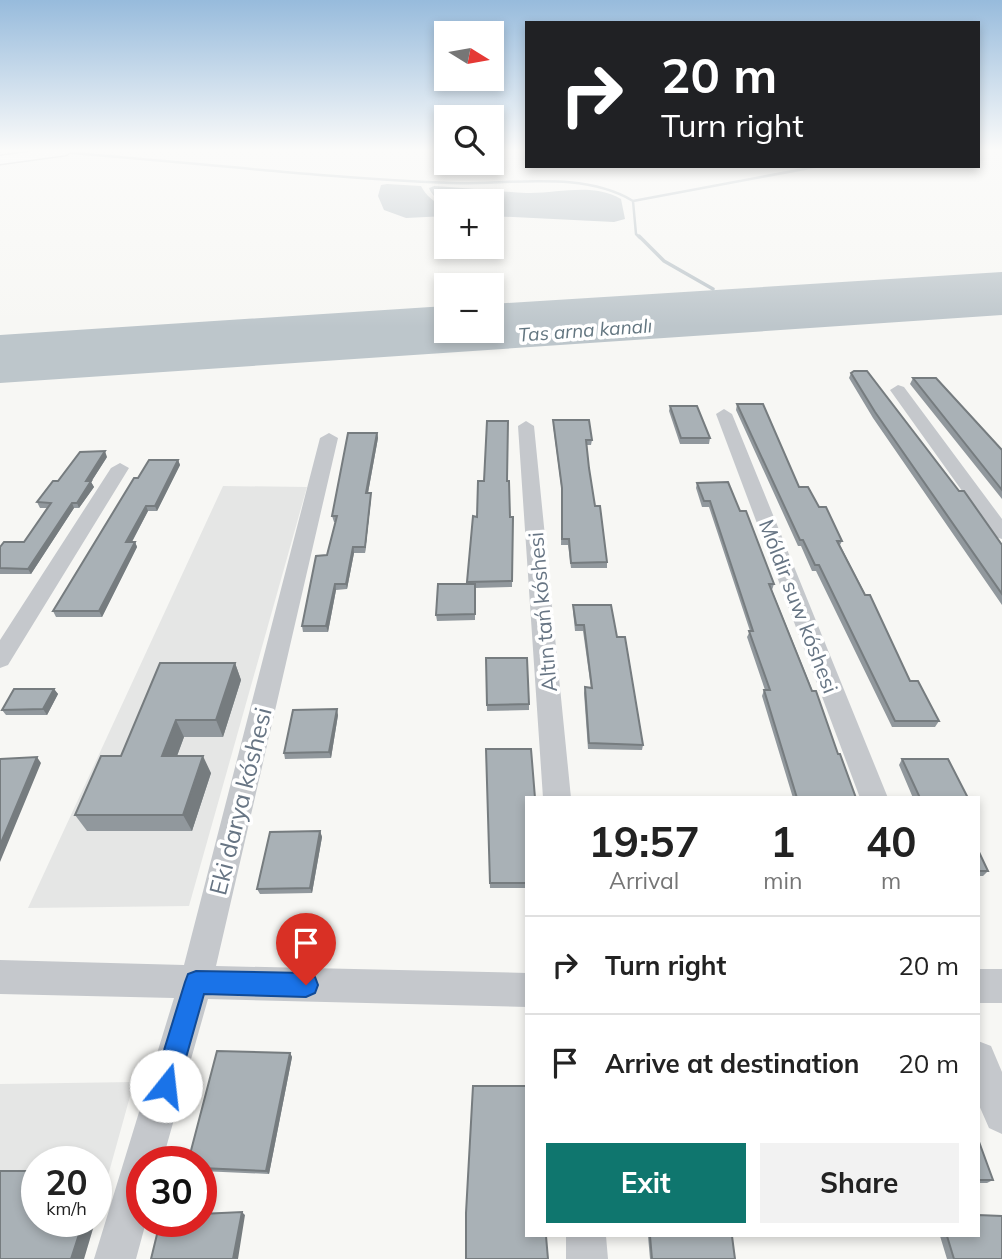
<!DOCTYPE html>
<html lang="en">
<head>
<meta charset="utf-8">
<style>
	:root { --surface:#fff; --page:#f2f2f2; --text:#222; --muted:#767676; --line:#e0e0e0; --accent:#0f766e }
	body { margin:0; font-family:Mulish,sans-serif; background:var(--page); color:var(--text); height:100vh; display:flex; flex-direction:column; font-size:26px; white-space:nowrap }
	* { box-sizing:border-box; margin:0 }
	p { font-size:23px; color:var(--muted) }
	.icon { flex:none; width:38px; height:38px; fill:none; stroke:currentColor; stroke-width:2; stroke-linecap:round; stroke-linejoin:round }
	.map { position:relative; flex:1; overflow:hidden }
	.panel { position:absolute; left:525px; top:796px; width:455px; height:441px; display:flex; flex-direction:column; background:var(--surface); border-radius:0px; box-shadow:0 4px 10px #0003 }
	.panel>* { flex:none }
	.top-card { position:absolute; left:525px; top:21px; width:455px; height:147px; border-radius:0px; box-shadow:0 4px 10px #0003; background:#202124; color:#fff; overflow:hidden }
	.needle { width:46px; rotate:101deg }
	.fabs { position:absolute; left:434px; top:21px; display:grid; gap:14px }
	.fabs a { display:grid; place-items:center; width:70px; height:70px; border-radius:0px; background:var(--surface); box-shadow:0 4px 10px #0003; font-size:35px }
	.speed { position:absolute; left:21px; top:1146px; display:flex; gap:14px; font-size:35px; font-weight:700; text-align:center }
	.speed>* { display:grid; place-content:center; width:91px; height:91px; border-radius:50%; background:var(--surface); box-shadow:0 4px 10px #0003; line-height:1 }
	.speed small { font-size:18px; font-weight:400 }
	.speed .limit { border:10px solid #d22; background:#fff; color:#111 }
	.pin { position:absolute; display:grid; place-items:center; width:60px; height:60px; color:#fff; margin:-72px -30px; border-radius:50% 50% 50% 0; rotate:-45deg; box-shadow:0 0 7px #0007 }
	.pin .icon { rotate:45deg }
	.me { position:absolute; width:77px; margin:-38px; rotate:16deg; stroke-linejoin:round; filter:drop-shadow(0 0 5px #0008) }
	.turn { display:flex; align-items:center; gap:24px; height:147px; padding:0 21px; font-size:32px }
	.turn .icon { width:91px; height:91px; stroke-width:2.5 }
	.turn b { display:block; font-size:49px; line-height:60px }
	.eta { display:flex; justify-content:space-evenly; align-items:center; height:119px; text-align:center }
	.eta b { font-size:42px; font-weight:700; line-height:49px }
	.action { display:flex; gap:14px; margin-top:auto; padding:14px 21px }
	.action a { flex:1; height:80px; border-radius:0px; background:var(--accent); color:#fff; font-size:28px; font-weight:700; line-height:80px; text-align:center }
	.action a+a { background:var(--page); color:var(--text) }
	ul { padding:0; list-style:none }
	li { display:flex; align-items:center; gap:21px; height:98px; padding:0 21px; border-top:2px solid var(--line) }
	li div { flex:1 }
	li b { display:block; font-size:26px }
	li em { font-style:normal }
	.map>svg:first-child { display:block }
</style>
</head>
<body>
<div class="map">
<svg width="1002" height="1259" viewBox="0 0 1002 1259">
	<rect width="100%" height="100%" fill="#f7f7f4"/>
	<path fill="#e5e6e5" d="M223,486L307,487L189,906L28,908Z
		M134,1082L96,1219V1162H37V1222H95L84,1259H0V1084Z"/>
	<path fill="#bdc6cb" d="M387,184L421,186C426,196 434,202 446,208V216L406,218L384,210L378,196L381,185Z
		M434,186C464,188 495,191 526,193C557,194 592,182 621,199L625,219L614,222L492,216V201C471,201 437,210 429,188Z
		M1002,272V315L0,383V335L446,306V331H492V304Z"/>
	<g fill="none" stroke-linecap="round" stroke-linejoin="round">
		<path stroke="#bdc6cb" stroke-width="2.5" d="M72,153C198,163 324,178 450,183C508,185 582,170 633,201L636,234L640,238
			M633,201L820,166"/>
		<path stroke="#bdc6cb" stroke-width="3.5" d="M639,236L664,261L713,289"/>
		<defs>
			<path id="primary" d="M36,151H72L66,155L0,164V156Z"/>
		</defs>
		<use href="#primary" stroke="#b6babe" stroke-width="3"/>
		<path fill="#c5c8cc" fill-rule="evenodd" d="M898,385L904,387L1002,519V539L995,537L890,390Z
			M724,409L732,414L888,798H860L716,414Z
			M526,421L534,426L571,798H543L518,426Z
			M329,433L338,438L216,966L527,973V1007L208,999L162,1162H142V1222H146L136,1259H94L174,998L0,994V960L184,965L320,438Z
			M120,463L129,468L8,665L0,668V640L111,468Z
			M978,969H1002V1003H978Z
			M978,1041L991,1046L1002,1072V1134L989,1128L978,1103Z
			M566,1236H606L608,1259H566Z"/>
		<use href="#primary" fill="#fff" fill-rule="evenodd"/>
	</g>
	<path fill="#91989d" d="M851,373L959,491L1002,545V605L873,418L849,378Z
		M913,378L1002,450V499L910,384Z
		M737,404L799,487L819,507L842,541L840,545L910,681L939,721L935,727H892L816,571H812L801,546H798L736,410Z
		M670,406L710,438L709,444H680L669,411Z
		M553,420L592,440L591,445H587L589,468L595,506L607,562V568H571L568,545H561L562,493L553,425Z
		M377,433L378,438L368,493L371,498L365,553H354L347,589L336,590L328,632H303L302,626L327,555L335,522H334L332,516Z
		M107,457L91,482L94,487L79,508H74L31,574H0V547L24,542L47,508H40L37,502L58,481Z
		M178,460L180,465L157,511H148L132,542H135L137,547L102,617H56L53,611L138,478Z
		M507,481L510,517H513L512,587L475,588V620L437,621L436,615L467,584L473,516L477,517Z
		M697,483L740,511L774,584L772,590L856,798H793L762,696L764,690H765L747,637L750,631L709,507H702L696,488Z
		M573,605L617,637L643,745L642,750L588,749L584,693L585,687L591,688L583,631H575L573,611Z
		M486,658L529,704V710L487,711Z
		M235,663L241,680L223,737H184L177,756L211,773L192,831H87L75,815Z
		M54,689L58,694L47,715H6L2,710Z
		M338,715L331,758L285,759L284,753Z
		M486,749L527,798V888H490Z
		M902,759L968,798H913L899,765Z
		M320,831L322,837L312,893L260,894L257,889Z
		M978,850L988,871L983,876H978Z
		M290,1053L292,1057L269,1174L201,1171V1162Z
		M978,1139L993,1180L987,1183H978Z
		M648,1236H732L735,1259H650Z
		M940,1236H978L1002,1259H947Z"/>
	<path fill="#767c7f" d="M377,433L378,438L367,498L366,493Z
		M105,451L107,457L91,482L94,487L79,508L77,503L86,481Z
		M178,460L180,465L157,511L155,506Z
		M371,493V498L365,553V547Z
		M72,503L74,508L31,574L28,569Z
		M146,506L148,511L129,547L126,542Z
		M135,542L137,547L102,617L99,611Z
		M353,547L354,553L347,589L346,584Z
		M335,584L336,590L328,632L326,626Z
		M235,663L241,680L223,737L216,720Z
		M54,689L58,694L47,715L43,709Z
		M337,709L338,715L331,758L329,752Z
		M176,720L184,737L171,772L162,756Z
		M203,756L211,773L192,831L183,815Z
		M37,757L41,763L0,862V845Z
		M320,831L322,837L312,893L310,888Z
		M290,1053L292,1057L269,1174L266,1171Z
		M28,1171L37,1175V1187L23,1186Z
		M96,1187L104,1192L96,1219Z
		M242,1212L245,1215L238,1259H233Z
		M83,1222H95L84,1259H71Z"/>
	<path fill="#a9b1b6" stroke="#767c7f" stroke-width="2" d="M854,371H867L959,491H964L1002,545V594L875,412L851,373Z
		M913,378H936L1002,450V490Z
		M737,404H763L799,487H808L819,507H826L842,541H837L865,595H870L910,681H918L939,721H895L819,565H815L803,540H800Z
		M670,406H697L710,438H681Z
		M553,420H589L592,440H586L589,468L595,506H600L607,562L571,563L569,539H562V488Z
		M487,421H508L507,481H509L510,517H513L512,581L467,582L473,516L477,517L478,481H484Z
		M348,433H377L366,493H371L365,547H353L346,584H335L326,626H302L316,556L327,555L337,516H332Z
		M105,451L86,481H91L77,503H72L28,569L0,568V547L4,542H24L51,503L37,502L53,481H58L80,452Z
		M149,460H178L155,506H146L126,542H135L99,611H53L134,478H138Z
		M728,482L740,511H746L774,584H769L812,691H816L838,754H840L856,798H797L764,690H770L749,631H753L710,501H704L697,483Z
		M438,584H475V614L436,615Z
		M573,605H611L617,637H625L643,745L589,743L585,687L592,688L584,625H576Z
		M486,658H527L529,704L487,705Z
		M160,663H235L216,720H176L162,756H203L183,815H75L101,756H121Z
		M14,689H54L43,709L2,710Z
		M337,709L329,752L284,753L293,710Z
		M486,749H531L535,798H527V883H490Z
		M37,757L0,845V759Z
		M902,759H948L968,798H920Z
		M320,831L310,888L257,889L270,832Z
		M978,850L988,871H978Z
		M217,1051L290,1053L266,1171L201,1168V1162H188Z
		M473,1086H527V1236H546L548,1259H466V1213Z
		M978,1139L993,1180H978Z
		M0,1171H28L23,1186H37V1222H83L71,1259H0Z
		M242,1212L233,1259H151L160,1222H201V1214Z
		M978,1215L1002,1216V1259H954L947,1236H978Z
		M650,1236H732L735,1259H652Z"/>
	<linearGradient id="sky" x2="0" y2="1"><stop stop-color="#97bbdc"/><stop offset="0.46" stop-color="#fbfbfa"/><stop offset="1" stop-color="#fbfbfa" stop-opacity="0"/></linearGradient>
	<rect width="1002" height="327" fill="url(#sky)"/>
	<path fill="#1a73e8" stroke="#114b97" stroke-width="2" d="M196,971L306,973L315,977L318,985L315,993L306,997L204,994L178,1086L175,1095L166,1098L157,1095L153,1086L185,982L188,974Z"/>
	<g text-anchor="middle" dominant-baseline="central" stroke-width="7" stroke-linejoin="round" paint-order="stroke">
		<g font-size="19" font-style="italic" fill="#637680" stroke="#fff">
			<text transform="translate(585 330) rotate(-4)">Tas arna kanalı</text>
		</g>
		<g font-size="21" fill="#677584" stroke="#fff">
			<text transform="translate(799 606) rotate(69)">Móldir suw kóshesi</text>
			<text transform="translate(542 612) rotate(-95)">Altın tań kóshesi</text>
		</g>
		<g font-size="24" fill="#677584" stroke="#fff">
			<text transform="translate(240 801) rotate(-76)">Eki darya kóshesi</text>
		</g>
	</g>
</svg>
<div class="fabs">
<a><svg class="needle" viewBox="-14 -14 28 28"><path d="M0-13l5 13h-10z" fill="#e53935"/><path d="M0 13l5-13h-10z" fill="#767676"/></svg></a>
<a><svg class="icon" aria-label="search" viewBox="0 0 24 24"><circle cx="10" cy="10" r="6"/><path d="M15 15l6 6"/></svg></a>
<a>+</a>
<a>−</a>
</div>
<div class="speed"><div>20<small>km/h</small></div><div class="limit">30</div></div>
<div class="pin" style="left:306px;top:985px;background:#d93025"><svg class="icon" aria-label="arrive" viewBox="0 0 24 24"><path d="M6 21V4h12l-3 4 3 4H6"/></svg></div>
<svg class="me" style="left:166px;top:1086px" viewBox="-20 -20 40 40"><circle r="19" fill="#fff"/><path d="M0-13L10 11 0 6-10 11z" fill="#1a73e8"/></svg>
<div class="top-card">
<div class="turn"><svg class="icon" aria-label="right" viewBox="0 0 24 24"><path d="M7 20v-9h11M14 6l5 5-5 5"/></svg><div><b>20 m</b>Turn right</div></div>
</div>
<section class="panel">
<div class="eta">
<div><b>19:57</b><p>Arrival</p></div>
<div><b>1</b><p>min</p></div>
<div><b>40</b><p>m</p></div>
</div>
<ul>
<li><svg class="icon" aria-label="right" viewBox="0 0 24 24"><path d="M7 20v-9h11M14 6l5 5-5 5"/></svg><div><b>Turn right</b></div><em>20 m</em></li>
<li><svg class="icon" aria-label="arrive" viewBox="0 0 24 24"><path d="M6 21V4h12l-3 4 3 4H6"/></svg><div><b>Arrive at destination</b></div><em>20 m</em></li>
</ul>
<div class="action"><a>Exit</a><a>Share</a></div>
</section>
</div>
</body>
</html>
